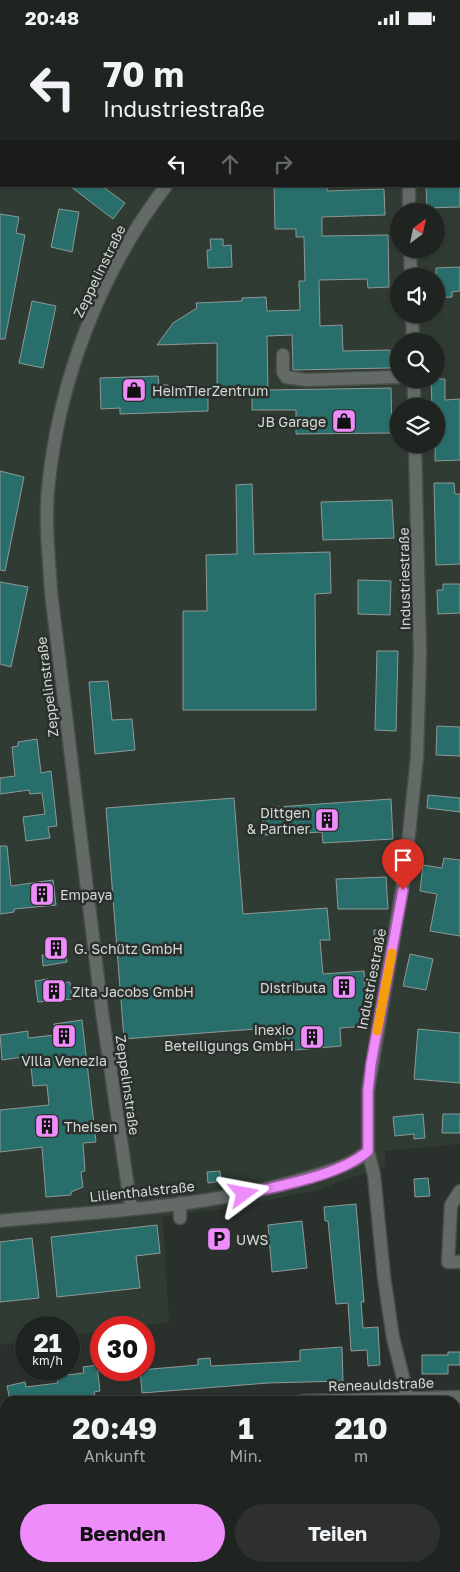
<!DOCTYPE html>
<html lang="de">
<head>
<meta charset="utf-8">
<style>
	:root { --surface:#202421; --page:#2d302e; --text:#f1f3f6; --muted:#a2a4a5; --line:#3d413f; --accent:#ed8cfa }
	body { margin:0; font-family:"Golos Text",sans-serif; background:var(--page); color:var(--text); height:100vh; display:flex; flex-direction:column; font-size:19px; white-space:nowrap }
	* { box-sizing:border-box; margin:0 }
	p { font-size:16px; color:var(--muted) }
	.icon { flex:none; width:28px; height:28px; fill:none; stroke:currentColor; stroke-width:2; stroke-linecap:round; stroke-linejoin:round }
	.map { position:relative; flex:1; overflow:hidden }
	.side { position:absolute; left:0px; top:1361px; width:460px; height:176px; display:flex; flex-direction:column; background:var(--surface); border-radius:15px 15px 0 0; box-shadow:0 1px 4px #0004,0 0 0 1px var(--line) }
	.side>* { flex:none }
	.banner { position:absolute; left:0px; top:0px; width:460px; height:152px; box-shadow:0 1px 4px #0004,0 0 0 1px var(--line); background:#202421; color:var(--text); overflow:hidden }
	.needle { width:32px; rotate:33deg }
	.buttons { position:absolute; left:390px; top:168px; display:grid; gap:10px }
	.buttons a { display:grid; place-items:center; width:55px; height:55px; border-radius:50%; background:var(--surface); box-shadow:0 1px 4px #0004,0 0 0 1px var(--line); font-size:25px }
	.speed { position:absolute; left:15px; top:1281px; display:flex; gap:10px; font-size:25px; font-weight:700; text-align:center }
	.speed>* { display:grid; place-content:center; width:65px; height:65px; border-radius:50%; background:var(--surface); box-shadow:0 1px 4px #0004,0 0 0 1px var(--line); line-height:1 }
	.speed small { font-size:12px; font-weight:400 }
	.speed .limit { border:8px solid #d22; background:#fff; color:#111 }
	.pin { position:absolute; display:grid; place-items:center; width:42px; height:42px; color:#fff; margin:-51px -21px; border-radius:50% 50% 50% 0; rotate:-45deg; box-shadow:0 0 5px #0007 }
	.pin .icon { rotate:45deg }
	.me { position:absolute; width:55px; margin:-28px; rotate:77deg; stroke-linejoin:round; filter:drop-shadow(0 0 4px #0008) }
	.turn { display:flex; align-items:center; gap:18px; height:105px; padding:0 20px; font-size:22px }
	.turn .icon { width:65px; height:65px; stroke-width:2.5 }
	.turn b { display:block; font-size:35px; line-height:42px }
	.lanes { display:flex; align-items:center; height:48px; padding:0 20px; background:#0003; justify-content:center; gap:25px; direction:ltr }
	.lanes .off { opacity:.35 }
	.eta { display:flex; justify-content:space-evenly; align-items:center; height:85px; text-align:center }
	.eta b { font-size:30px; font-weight:700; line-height:35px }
	.cta { display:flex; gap:10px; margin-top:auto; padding:10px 20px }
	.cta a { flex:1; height:58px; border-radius:30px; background:var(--accent); color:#111; font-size:20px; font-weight:700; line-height:58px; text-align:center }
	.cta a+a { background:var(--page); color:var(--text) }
	.status { display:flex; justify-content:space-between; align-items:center; height:35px; padding:0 25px; background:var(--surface); direction:ltr }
	.status svg { height:14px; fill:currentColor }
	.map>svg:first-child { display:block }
</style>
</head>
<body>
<div class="status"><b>20:48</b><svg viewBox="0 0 49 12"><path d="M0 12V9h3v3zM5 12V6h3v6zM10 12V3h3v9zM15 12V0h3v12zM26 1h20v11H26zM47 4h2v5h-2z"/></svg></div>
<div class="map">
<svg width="460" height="1537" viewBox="0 0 460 1537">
	<rect width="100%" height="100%" fill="#2a302c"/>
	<path fill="#2f3b33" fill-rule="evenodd" d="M54,0H460V1109L385,1116L386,1131L314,1156L228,1173L163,1182L169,1287L130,1292H101V1296L69,1301V1292H26V1307L0,1310V66L1,65V151H459V1ZM399,176H436V214H399ZM399,241H436V279H399ZM399,306H436V344H399ZM399,371H436V409H399Z"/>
	<path fill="#286f6c" stroke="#8f9898" d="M70,151H102L125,168L113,184Z
		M274,151H327V156L384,154L385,180L322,182V201L388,200L389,252L368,253L367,244L319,245L320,291L342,290L343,316L390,315V333L293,335L292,300L267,301L268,355L391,353L392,398L296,399V375H252V353H217V308L157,310L173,288L197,273L196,268L242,266V263L266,262L267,276L300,275L299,246H305L304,202H296V194H275Z
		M426,151H460V172L427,173Z
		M59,174L79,177L72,217L51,212Z
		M0,179L19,182L16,198L25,200L5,304H0Z
		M210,204H223V211L231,210L232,232L208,233L207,215H211Z
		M460,232V256L452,257V262L436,263V233Z
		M32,266L56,271L43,333L19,328Z
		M158,341L159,350H168V362L208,361V376L120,379V373L101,374L100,343Z
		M431,344H445V365L460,364V425L435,426L436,371H432Z
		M0,436L24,442L5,536L0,535Z
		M434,448H454L455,459H460V529L436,530Z
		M252,449L254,519L330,517L331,558L315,559L316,675H183V576H207L206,520L237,519L236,450Z
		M392,465L394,503L323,505L321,467Z
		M358,545L391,546L390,580L358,579Z
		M0,547L28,552L11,632L0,629Z
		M443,549H460V578L438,579L437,555H443Z
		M377,616H398L396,696L375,695Z
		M108,646L112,685L132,684L135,715L95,719L89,647Z
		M437,691L460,692V721L436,720Z
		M37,704L41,738L51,736L57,791L48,792L50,803L26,806L23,782L45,779L42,758L30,759L29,755L0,759V743L15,741L12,712L18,711V707Z
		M428,760L460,763V777L427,773Z
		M234,763L243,879L327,873L330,905H320L323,939L364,936L368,991L340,993L341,1011L284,1016L282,992L124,1004L106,773Z
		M391,764L393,804L323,808L322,797L264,800L262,773Z
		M0,811H7L11,851L53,845L56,870L14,874V877L0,879Z
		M444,823L460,825V901L430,896L437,859L420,856L423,830L442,833Z
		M386,842L388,874H338L336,844Z
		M374,895H384L385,905L374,906Z
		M64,904L67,927L43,931L42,920H47L46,906Z
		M410,919L433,924L426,955L403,951Z
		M48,944L49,949L70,947L72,964L38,967L35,946Z
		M82,985L96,1107L83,1108L85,1136L81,1137L83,1152L71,1157V1160L46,1162L42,1112L0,1117V1075L49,1070L47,1050L33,1051L30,1021L2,1025L0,1000L28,996V1003L55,1000L54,989Z
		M418,994L460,998V1048L414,1044Z
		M423,1079L425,1103L414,1104V1099L395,1101L393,1082Z
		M443,1079H460V1098H442Z
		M220,1136L221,1146L208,1148L207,1137Z
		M428,1143L430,1161L415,1162L414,1144Z
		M356,1169L364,1267H361L363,1293L378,1292L380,1330L368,1331L367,1315L351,1316L348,1268L336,1269L328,1186H325L324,1172Z
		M302,1186L307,1233L272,1237L268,1190Z
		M157,1190L160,1218L136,1221L140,1253L57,1262L51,1202Z
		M32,1203L39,1263L0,1267V1207Z
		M342,1312L343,1346L268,1348L142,1358L140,1335L198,1330V1324L210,1323L211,1331L300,1326V1315Z
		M448,1317H460V1330H448V1339H422V1320H448Z
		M97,1330L100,1356L94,1357L95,1361L60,1366H10L7,1351L25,1347L26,1352L58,1348L57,1341L84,1338L83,1332Z"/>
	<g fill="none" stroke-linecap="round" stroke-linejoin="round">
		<defs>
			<path id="minor" d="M75,1L76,0
				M280,1L281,0
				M406,1V0
				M0,94L1,93
				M409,151V176
				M410,214L411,241
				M412,279L413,306
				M283,320V337L286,342L306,345L399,342
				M414,344V371
				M460,1156L451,1170L448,1227H460
				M180,1168V1183
				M131,1173L102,977L51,557C49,523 45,489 48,455C58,347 100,237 166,151
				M0,1186C102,1176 207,1173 306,1143C327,1137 352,1130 368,1116
				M303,1366L460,1362
				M409,1366L393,1303L384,1242L374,1140L368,1116V1055L405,837L417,722L420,617L415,409
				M0,1397L5,1396
				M455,1473L460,1481
				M145,1532L146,1537
				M314,1532L316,1537"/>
		</defs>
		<use href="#minor" stroke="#494e4b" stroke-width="15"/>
		<use href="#minor" stroke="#646b67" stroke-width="12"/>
	</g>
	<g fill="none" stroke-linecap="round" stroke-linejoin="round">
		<defs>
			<path id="route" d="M244,1159C281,1150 339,1141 368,1116V1056L371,1029L403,855"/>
		</defs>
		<use href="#route" stroke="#9a5ba2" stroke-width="12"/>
		<use href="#route" stroke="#ed8cfa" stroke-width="9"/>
		<path stroke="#f59e0b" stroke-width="9" d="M377,996L392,918"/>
	</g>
	<defs>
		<symbol id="shop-square" viewBox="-11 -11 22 22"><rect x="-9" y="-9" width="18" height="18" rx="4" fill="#ed8cfa" stroke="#2a302c"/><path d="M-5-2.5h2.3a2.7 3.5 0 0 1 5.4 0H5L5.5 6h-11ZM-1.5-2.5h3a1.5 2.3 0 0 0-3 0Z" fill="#111"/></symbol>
		<symbol id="building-square" viewBox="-11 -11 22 22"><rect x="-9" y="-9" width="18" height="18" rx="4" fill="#ed8cfa" stroke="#2a302c"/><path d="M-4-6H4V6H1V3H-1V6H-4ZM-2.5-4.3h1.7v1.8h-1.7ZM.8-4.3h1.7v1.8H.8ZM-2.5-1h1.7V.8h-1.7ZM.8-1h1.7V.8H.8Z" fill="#111"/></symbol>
		<symbol id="parking-square" viewBox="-11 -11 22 22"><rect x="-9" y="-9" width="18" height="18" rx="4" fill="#ed8cfa" stroke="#2a302c"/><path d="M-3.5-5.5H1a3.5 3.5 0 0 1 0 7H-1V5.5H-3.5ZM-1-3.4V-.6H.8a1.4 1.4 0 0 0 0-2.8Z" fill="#111"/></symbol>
	</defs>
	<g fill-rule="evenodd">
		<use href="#shop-square" x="120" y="341" width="28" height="28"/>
		<use href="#shop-square" x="330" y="372" width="28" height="28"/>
		<use href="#building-square" x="313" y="771" width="28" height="28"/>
		<use href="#building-square" x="28" y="845" width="28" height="28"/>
		<use href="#building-square" x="42" y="899" width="28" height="28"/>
		<use href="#building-square" x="330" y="938" width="28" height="28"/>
		<use href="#building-square" x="40" y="942" width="28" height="28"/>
		<use href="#building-square" x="50" y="987" width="28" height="28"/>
		<use href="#building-square" x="298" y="988" width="28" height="28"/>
		<use href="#building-square" x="33" y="1077" width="28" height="28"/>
		<use href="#parking-square" x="205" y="1190" width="28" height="28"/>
	</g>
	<g text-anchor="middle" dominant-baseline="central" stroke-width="5" stroke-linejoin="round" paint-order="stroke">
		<g font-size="14" fill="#d5d9d6" stroke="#2a302c">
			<text transform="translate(99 236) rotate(-64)">Zeppelinstraße</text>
			<text transform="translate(404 544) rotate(-91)">Industriestraße</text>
			<text transform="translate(47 652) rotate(-97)">Zeppelinstraße</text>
			<text transform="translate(371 944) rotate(-79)">Industriestraße</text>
			<text transform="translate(128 1050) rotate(82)">Zeppelinstraße</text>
			<text transform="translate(142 1156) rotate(-6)">Lilienthalstraße</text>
			<text transform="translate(381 1349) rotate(-2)">Reneauldstraße</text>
		</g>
		<g font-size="14" fill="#d5d9d6" stroke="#2a302c" text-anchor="start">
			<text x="152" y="355">HeimTierZentrum</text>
			<text x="326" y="386" text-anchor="end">JB Garage</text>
			<text x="310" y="777" text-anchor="end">Dittgen<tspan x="310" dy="16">&amp; Partner</tspan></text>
			<text x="60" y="859">Empaya</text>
			<text x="74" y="913">G. Schütz GmbH</text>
			<text x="326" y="952" text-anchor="end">Distributa</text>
			<text x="72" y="956">Zita Jacobs GmbH</text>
			<text x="294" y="994" text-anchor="end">inexio<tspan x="294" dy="16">Beteiligungs GmbH</tspan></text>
			<text x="64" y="1025" text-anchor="middle">Villa Venezia</text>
			<text x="64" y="1091">Theisen</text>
			<text x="236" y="1204">UWS</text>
		</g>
	</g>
</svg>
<div class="buttons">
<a><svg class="needle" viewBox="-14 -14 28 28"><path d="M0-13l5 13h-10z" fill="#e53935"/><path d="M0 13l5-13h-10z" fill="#a2a4a5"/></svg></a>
<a><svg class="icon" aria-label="sound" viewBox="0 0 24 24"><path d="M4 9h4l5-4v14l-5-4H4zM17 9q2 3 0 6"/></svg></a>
<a><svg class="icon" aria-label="search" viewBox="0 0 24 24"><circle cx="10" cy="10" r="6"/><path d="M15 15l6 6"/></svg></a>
<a><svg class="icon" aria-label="layers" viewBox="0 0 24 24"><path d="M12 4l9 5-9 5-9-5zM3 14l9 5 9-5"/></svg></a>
</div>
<div class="speed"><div>21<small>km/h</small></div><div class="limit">30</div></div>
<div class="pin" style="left:403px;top:855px;background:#d93025"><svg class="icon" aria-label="arrive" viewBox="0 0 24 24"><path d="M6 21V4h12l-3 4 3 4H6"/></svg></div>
<svg class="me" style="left:244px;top:1159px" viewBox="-20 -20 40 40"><path d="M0-17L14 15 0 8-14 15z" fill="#ed8cfa" stroke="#fff" stroke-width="4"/></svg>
<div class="banner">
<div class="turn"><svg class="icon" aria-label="left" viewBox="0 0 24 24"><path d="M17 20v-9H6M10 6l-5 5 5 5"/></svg><div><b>70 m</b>Industriestraße</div></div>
<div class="lanes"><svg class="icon" aria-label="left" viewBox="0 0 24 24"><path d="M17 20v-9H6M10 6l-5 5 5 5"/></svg><svg class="icon off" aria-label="ahead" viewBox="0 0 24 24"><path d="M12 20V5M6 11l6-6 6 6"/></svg><svg class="icon off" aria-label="right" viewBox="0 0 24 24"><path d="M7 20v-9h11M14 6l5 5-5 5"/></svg></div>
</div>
<section class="side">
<div class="eta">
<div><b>20:49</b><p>Ankunft</p></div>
<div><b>1</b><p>Min.</p></div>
<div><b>210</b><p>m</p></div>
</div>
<div class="cta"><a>Beenden</a><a>Teilen</a></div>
</section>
</div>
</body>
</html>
